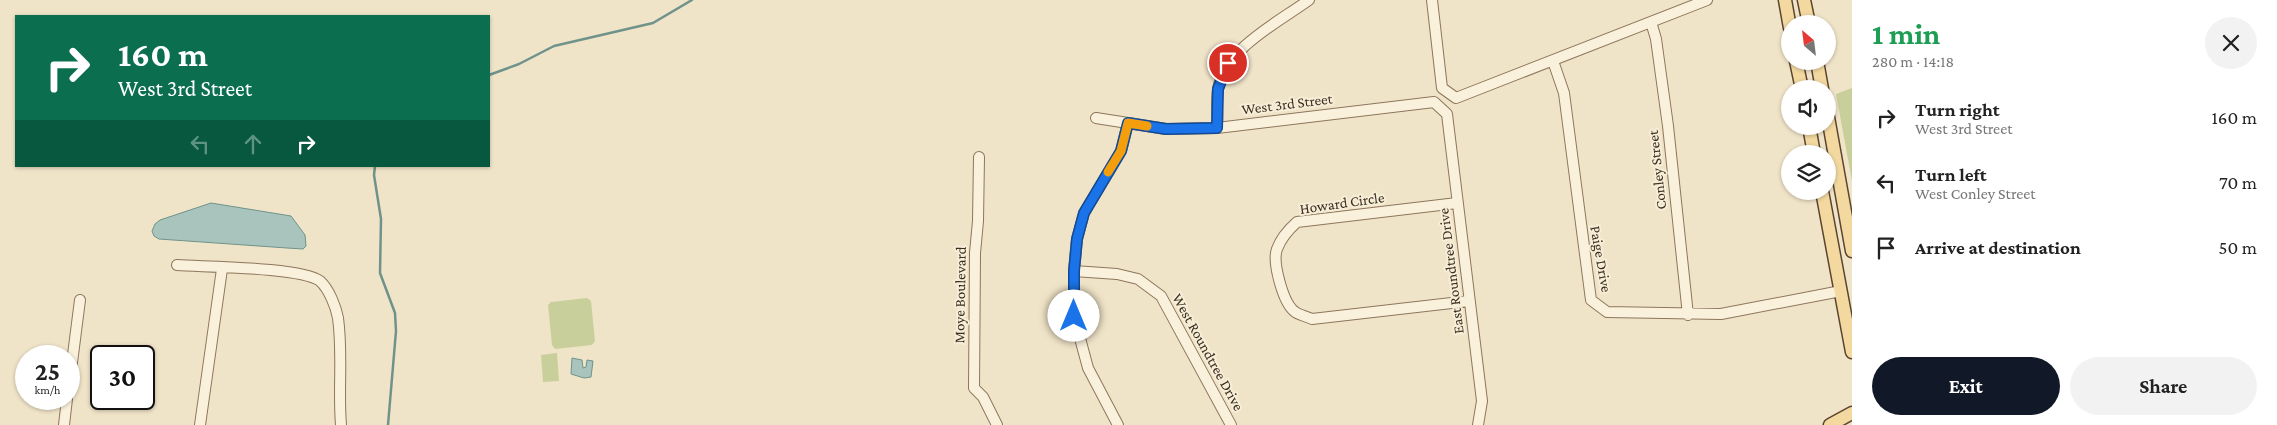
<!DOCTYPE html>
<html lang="en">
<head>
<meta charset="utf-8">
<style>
	:root { --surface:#fff; --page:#f2f2f2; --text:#222; --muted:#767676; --accent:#111827 }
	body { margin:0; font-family:"Crimson Pro",serif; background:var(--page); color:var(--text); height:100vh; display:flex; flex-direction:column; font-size:19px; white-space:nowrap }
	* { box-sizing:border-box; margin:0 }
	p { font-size:16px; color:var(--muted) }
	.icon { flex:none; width:28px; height:28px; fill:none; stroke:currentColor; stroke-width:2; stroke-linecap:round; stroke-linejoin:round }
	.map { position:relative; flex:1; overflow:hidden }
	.panel { display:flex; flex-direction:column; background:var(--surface); width:425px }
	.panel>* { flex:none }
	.guide { position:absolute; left:15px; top:15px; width:475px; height:152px; border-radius:0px; box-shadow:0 1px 4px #0004; background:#0b6e4f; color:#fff; overflow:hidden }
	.needle { width:32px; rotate:332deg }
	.tools { position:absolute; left:1781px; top:15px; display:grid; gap:10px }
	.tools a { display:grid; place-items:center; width:55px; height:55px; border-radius:50%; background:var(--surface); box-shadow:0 1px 4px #0004; font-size:25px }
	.speed { position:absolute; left:15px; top:345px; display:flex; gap:10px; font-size:25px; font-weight:700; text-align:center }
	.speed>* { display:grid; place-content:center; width:65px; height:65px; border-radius:50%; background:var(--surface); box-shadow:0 1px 4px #0004; line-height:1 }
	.speed small { font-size:12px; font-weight:400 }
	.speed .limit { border:2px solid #111; border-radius:8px; background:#fff; color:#111 }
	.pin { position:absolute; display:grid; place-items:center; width:42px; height:42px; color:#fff; margin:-21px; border:2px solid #fff; border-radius:50%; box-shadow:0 1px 5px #0007 }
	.me { position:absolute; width:55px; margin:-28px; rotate:0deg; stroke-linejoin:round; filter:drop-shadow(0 0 4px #0008) }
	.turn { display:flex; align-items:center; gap:18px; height:105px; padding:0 20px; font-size:22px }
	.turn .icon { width:65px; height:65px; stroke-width:2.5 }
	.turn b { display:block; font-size:35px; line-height:42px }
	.lanes { display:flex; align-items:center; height:48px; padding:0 20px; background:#0003; justify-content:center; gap:25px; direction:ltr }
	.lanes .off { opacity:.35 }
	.round { display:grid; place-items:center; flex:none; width:52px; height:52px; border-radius:26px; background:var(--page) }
	.overview { display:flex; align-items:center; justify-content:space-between; height:85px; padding:0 20px }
	h1 { font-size:30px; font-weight:700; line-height:38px; color:#1e9e55 }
	.primary-button { display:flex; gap:10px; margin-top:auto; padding:10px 20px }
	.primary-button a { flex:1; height:58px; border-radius:30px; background:var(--accent); color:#fff; font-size:20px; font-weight:700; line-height:58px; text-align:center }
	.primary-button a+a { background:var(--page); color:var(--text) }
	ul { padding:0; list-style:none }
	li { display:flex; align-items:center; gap:15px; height:65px; padding:0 20px }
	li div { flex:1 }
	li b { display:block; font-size:19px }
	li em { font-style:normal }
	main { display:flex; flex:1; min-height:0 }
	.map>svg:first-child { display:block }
</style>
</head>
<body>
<main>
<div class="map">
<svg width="1852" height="425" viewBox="0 0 1852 425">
	<rect width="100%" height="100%" fill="#f0e4c8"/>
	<path fill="#c9cf9b" d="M1852,88V181L1836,94Z
		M587,298L591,301L595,341L592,345L555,349L552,345L548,305L551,302Z
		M557,353L559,381L543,382L541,355Z"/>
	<path fill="#a9c4bc" stroke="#6f938a" d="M211,203L291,216L305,235L306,246L303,249L287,248L159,239L154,236L152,231L155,224L160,220Z
		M572,358L582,360L583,368L586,367L587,360L593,361L591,377L584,378L571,374Z"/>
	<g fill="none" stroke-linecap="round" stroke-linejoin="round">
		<path stroke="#6f938a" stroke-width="2.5" d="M489,75L519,64L554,46L653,23L692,0
			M375,166L374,175L381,219L380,273L395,313L396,331L388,425"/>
		<defs>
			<path id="minor" d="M1432,0L1442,88L1456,98L1707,0
				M1651,22L1656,39L1668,126L1688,315
				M1553,61L1564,93L1591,300L1607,312L1721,314L1841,291
				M1096,118L1166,129L1217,128L1434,102L1447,114L1482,401L1478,425
				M1217,128C1218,116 1216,101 1218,89C1226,48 1277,23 1309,0
				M979,157L978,221L975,253L974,388L983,397L997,425
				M1457,203L1297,222C1288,230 1281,238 1277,249C1272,262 1283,302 1294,311C1298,315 1306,316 1312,319L1469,301
				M177,265C205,267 301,267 320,281C329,289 336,307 338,318C343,354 338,390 341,425
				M1074,271L1117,274L1138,279L1161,296L1231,425
				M69,386L80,300
				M64,425L67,399
				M200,425L222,269
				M1118,425L1088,368L1074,316V271L1077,239L1084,213L1121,151L1128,123"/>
			<path id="major" d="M1785,0L1790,28
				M1804,0L1809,24
				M1796,61L1802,89
				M1817,61L1822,89
				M1828,117L1852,251
				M1809,126L1814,154
				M1822,191L1852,352
				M1830,425L1852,413"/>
		</defs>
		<use href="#minor" stroke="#8d765c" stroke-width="12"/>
		<use href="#major" stroke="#5b4430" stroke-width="15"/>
		<use href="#minor" stroke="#faf1dc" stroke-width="10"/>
		<use href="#major" stroke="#f3d9a0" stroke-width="12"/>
	</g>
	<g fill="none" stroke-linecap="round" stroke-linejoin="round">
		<defs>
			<path id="route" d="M1074,316V271L1077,239L1084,213L1121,151L1128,123L1166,129L1217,128L1218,89L1228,63"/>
		</defs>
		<use href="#route" stroke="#114b97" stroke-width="12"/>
		<use href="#route" stroke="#1a73e8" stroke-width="9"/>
		<path stroke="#f59e0b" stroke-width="9" d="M1108,172L1121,151L1128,123L1147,126"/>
	</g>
	<g text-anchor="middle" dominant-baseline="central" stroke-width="4" stroke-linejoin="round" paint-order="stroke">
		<g font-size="15" fill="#3d2e20" stroke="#f7eed8">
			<text transform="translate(1287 104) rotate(-7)">West 3rd Street</text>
			<text transform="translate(1657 170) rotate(-96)">Conley Street</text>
			<text transform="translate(1342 203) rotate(-8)">Howard Circle</text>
			<text transform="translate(1601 259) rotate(80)">Paige Drive</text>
			<text transform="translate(1451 271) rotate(-97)">East Roundtree Drive</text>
			<text transform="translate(960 295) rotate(-89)">Moye Boulevard</text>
			<text transform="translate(1208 352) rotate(61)">West Roundtree Drive</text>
		</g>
	</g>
</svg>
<div class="tools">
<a><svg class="needle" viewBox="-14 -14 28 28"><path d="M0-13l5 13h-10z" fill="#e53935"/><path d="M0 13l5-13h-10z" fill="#767676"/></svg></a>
<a><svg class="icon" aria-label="sound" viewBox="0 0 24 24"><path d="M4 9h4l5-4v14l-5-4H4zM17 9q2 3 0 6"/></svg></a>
<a><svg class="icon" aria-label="layers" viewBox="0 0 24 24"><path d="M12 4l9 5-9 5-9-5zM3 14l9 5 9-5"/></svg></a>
</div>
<div class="speed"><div>25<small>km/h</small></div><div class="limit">30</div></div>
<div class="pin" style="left:1228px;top:63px;background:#d93025"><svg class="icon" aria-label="arrive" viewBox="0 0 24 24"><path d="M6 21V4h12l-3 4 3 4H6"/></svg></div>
<svg class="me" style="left:1074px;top:316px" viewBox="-20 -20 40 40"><circle r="19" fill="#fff"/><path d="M0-13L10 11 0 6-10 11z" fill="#1a73e8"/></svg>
<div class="guide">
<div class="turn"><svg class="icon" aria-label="right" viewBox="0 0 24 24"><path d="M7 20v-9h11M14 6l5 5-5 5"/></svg><div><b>160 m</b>West 3rd Street</div></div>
<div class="lanes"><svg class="icon off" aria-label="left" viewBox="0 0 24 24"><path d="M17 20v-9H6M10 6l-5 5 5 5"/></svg><svg class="icon off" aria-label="ahead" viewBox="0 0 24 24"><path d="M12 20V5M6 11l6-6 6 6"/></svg><svg class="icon" aria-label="right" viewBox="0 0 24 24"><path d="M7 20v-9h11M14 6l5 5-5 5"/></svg></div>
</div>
</div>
<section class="panel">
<div class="overview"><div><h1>1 min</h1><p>280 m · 14:18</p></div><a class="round"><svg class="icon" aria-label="close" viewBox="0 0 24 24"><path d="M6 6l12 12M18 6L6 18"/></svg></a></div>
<ul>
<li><svg class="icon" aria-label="right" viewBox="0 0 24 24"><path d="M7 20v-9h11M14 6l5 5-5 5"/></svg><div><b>Turn right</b><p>West 3rd Street</p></div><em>160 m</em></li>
<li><svg class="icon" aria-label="left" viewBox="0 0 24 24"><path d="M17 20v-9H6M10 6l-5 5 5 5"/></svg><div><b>Turn left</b><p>West Conley Street</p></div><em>70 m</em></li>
<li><svg class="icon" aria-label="arrive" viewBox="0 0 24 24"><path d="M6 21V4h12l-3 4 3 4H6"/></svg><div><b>Arrive at destination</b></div><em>50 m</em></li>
</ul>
<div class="primary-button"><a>Exit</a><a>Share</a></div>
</section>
</main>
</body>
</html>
